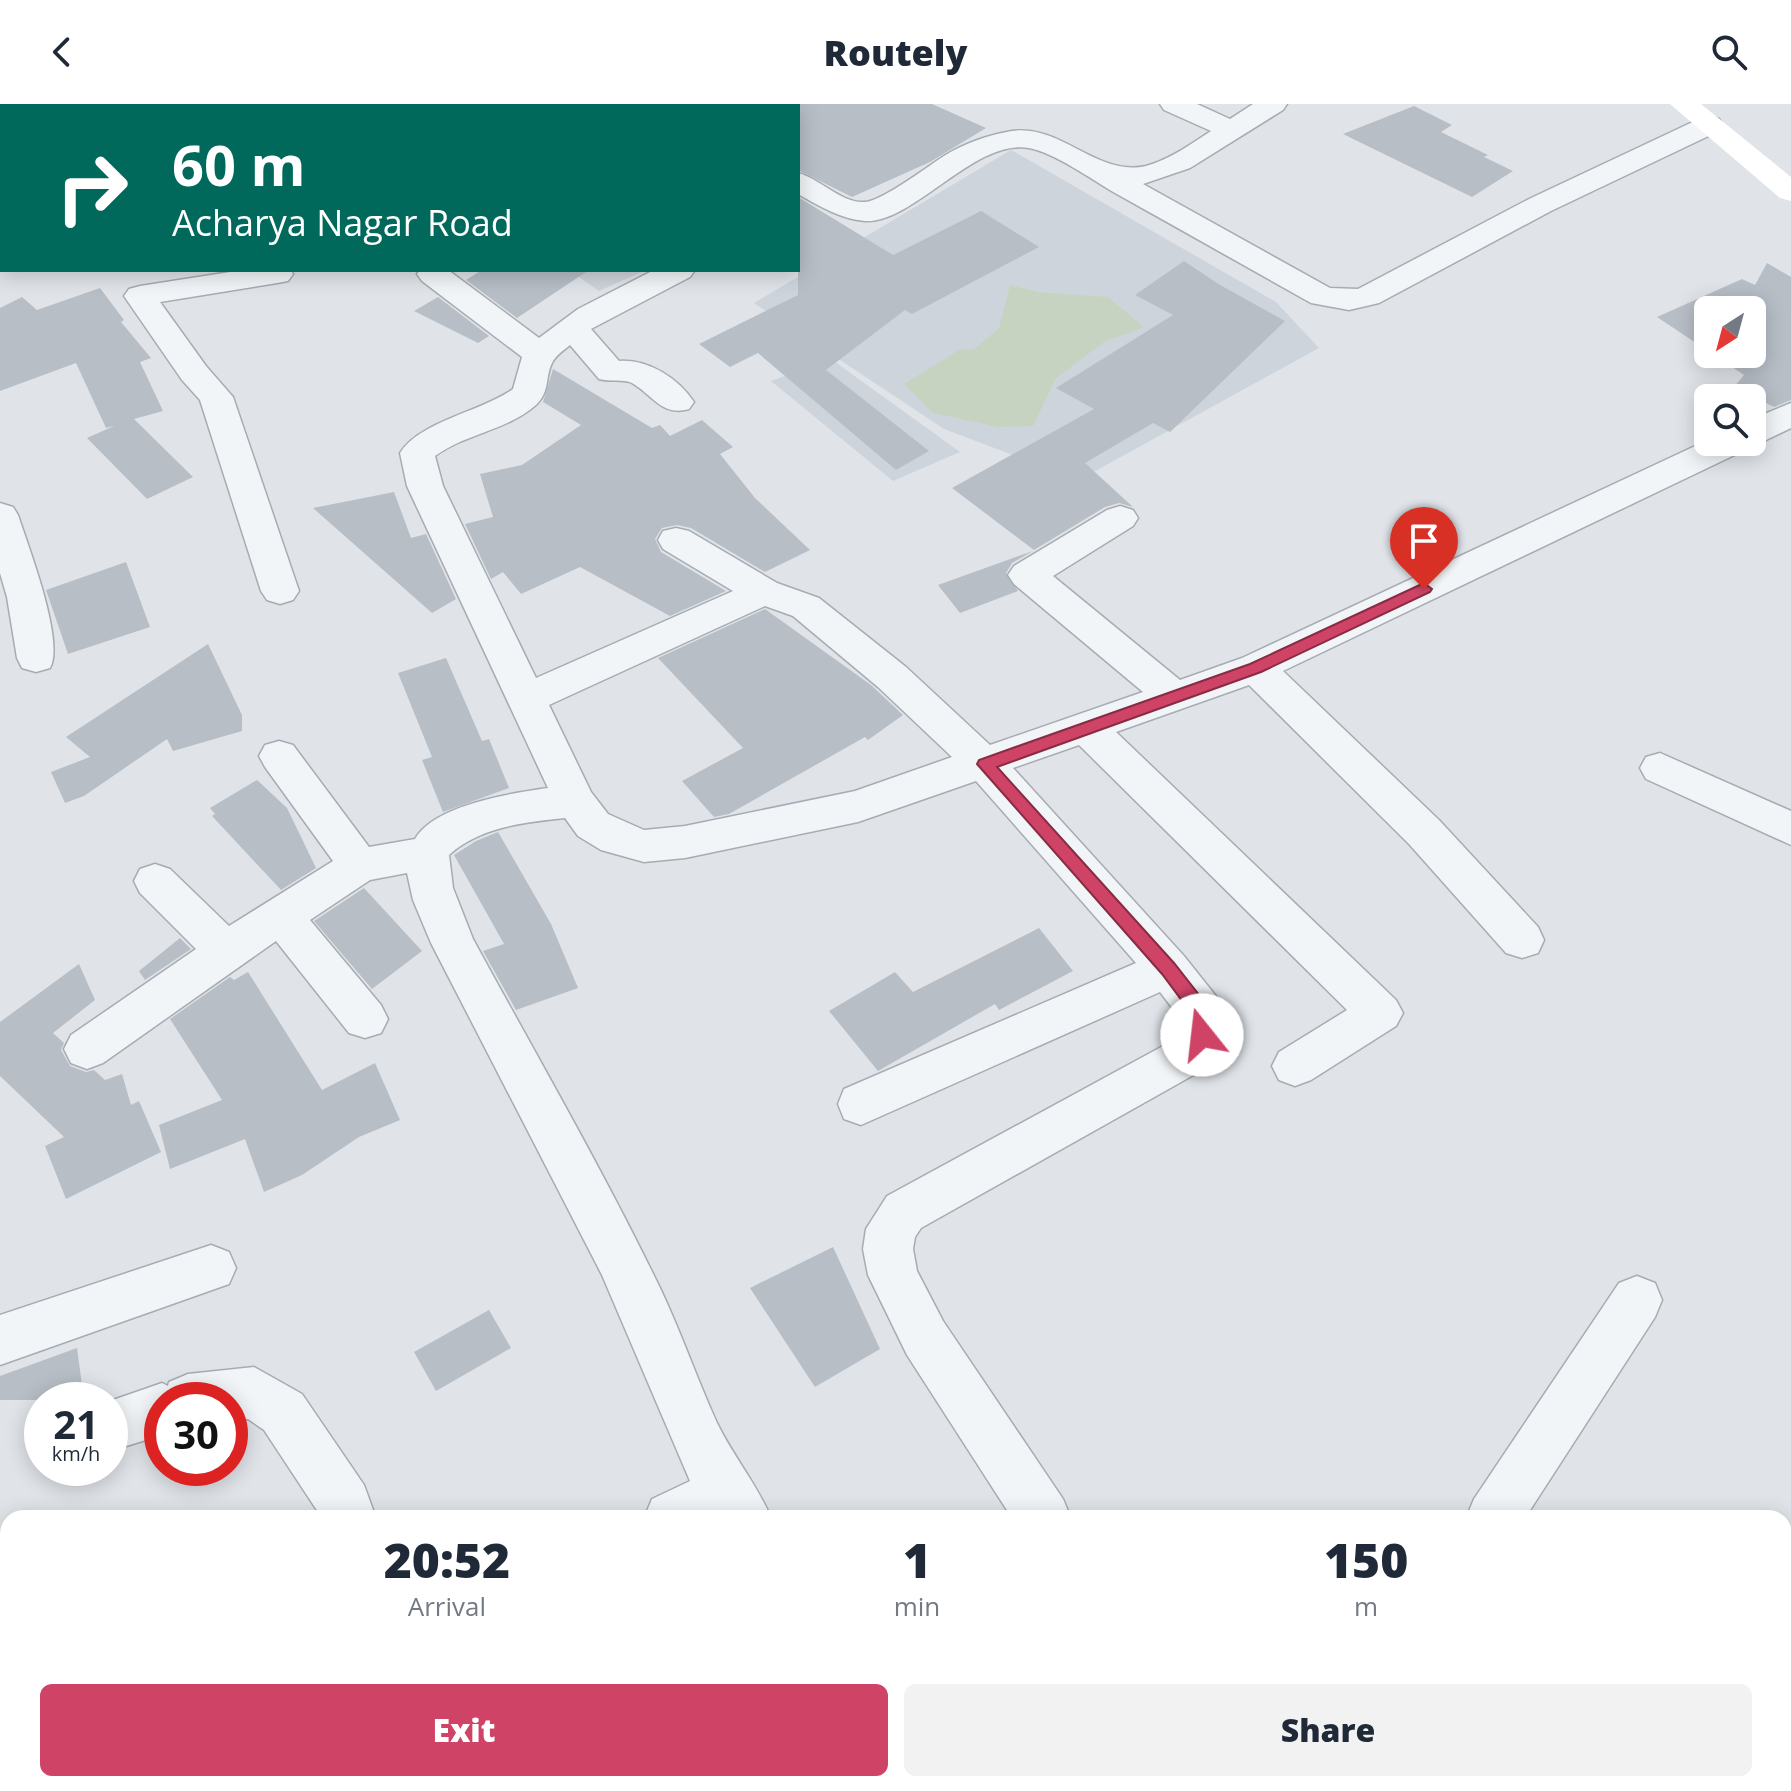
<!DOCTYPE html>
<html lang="en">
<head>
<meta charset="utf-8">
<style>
	:root { --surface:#fff; --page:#f2f2f3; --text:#1f2937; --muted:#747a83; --accent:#cf4367 }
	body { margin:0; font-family:"Open Sans",sans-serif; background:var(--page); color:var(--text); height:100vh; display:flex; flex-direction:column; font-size:30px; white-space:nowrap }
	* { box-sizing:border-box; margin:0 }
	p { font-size:26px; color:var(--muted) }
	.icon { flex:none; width:44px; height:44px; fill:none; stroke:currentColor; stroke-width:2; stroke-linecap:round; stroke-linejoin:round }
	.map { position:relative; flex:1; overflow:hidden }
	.details { position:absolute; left:0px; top:1406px; width:1792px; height:282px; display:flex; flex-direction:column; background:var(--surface); border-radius:24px 24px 0 0; box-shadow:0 4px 20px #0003 }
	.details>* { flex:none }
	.banner { position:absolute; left:0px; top:0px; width:800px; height:168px; box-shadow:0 4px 20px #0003; background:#00695c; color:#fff; overflow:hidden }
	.needle { width:52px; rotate:216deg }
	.fabs { position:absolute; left:1694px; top:192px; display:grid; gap:16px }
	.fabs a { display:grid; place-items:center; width:72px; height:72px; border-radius:12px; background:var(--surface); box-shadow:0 4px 20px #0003; font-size:40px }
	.speed { position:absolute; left:24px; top:1278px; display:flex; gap:16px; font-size:40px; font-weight:700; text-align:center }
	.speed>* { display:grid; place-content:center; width:104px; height:104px; border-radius:50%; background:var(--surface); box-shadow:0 4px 20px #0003; line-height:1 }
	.speed small { font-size:20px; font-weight:400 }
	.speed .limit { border:12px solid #d22; background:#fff; color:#111 }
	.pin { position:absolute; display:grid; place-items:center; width:68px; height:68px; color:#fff; margin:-82px -34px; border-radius:50% 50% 50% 0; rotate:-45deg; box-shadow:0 0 8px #0007 }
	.pin .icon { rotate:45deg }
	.me { position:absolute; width:88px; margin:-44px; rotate:344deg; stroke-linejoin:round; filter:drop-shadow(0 0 6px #0008) }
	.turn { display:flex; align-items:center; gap:28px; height:168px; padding:0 40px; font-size:36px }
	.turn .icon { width:104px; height:104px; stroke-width:2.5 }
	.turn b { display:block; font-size:56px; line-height:68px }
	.eta { display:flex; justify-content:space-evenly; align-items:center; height:136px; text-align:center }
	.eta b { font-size:48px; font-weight:800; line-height:56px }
	.button { display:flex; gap:16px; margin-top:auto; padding:16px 40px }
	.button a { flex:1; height:92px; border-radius:12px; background:var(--accent); color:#fff; font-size:32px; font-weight:800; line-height:92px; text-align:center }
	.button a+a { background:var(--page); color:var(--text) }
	header { display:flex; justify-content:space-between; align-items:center; height:104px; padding:0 40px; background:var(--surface); font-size:36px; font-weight:800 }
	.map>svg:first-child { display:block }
</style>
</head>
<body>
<header><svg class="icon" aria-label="back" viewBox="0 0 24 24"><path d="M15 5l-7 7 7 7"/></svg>Routely<svg class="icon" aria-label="search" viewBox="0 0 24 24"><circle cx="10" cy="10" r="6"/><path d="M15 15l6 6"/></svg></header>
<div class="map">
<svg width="1791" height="1687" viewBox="0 0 1791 1687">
	<rect width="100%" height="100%" fill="#e0e4e9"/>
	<path fill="#ced4db" d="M1011,46L1276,198L1319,244L1079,376L944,325L754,199Z
		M569,166H646L599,187Z
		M831,255L960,348L893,377L771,277Z"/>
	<path fill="#c7d3c1" d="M1010,181L1038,188L1108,193L1144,223L1104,238L1056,274L1033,322L998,323L933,309L904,280L959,246L974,245L999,224Z"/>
	<path fill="#b7bec6" d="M798,0H932L986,24L930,58L852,93L798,66Z
		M1414,2L1452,21L1441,28L1488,51L1484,53L1513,67L1472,93L1343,30Z
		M798,93L893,151L981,107L1039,143L912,210L905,206L826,266L929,347L896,366L758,249L730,263L699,240L798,191Z
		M1184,157L1220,181L1285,217L1170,328L1153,319L1085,359L1133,403L1119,399L1105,403L1034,446L952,384L1094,305L1056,284L1173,211L1135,191Z
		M1767,159L1791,173V296L1774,303L1734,283L1744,271L1713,250H1752V206H1708V247L1657,213L1742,175L1755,181Z
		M482,166H589L517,214L466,176Z
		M100,184L124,216L121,218L151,254L140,258L163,307L134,315L193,373L147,395L87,334L114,322L106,324L76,259L0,287V204L22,193L37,206Z
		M438,193L489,232L478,239L414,207Z
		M553,265L652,324L660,321L670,332L702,316L733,343L720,350L755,394L810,446L765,468L691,424L677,421L662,424L655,435L661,448L726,487L670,512L580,463L521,490L503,468L491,475L465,420L493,413L480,370L522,361L581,321L543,298Z
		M394,388L411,434L426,430L456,495L432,509L313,404Z
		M1033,447L1012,459L1006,469L1018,487L960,509L938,481Z
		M126,458L150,523L68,550L46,486Z
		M765,505L871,581L903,611L868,636L865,633L729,710L714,713L682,677L743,644L658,554Z
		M208,540L242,611V627L173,647L167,635L84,692L65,699L51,668L90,653L66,633Z
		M446,554L482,637L489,635L509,684L443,708L422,656L432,653L398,569Z
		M257,676L287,704L316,764L281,786L212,712L215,710L210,704Z
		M498,728L551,820L578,884L516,906L483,847L504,840L454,751L476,737Z
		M364,784L422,847L372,885L314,817Z
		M1039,824L1073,867L999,906L995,900L878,967L829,907L895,868L913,888Z
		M180,834L191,845L145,876L139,867Z
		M79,860L95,896L53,929L64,939L61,946L70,962L86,968L94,966L105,976L122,970L131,1001L139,997L161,1048L66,1095L45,1042L64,1033L0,972V918Z
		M248,868L322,986L375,959L400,1016L359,1033L302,1071L264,1088L245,1035L170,1065L159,1021L222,996L170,915L230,873L234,876Z
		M833,1143L880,1245L815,1283L750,1184Z
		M489,1206L511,1244L436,1287L414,1248Z
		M77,1244L84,1296H0V1272Z"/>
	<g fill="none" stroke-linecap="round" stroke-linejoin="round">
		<defs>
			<path id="minor" d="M354,0H382L383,2H355Z
				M393,0H426L392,2Z
				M674,0H704L705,2H675Z
				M1160,0H1197L1230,15L1253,0H1287L1283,6L1190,64L1143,80L1330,184L1358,185L1529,95L1699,15L1709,12L1719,15L1723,21L1719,27L1551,107L1379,199L1349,206L1311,199C1245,162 1180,125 1115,89C1091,75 1055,49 1029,44C975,34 913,120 865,117C841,115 819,102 798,90V69C819,74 842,100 865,98C882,97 927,63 944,52C965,39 988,31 1012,27C1061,20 1097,73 1146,62C1169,56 1191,40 1211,27L1164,6Z
				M0,40L2,41V60L0,59Z
				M0,142H2V160H0Z
				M243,166H291L293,170L288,177L277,179L160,198L206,262L233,293L299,487L293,496L280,500L267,496L261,487L200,296L182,276L124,192L129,185L140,182Z
				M420,166H448L539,234L578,205L654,166H695L690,173L591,225L619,257C648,255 678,274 694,298L689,305C662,313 653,291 632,279C624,275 609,278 599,275L570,241C564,246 555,252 552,259C545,273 550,287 537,300C509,326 466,329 435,352L443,382L536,574L733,487L663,445L658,436L663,427L676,424L689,427L777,479L819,494L906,563L990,641L1143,588L1014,480L1008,471L1014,462L1107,406L1120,402L1133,406L1138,414L1133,422L1053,472L1180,576L1242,554L1708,336L1752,338V315L1791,299V324L1764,337L1749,339L1745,346L1283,567L1439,716L1538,823L1544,836L1538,849L1522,854L1506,849L1409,740L1249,581L1116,628L1396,896L1403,909L1396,922L1311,976L1295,982L1279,976L1272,962L1279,948L1347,906L1079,641L1013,664L1184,852L1223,901L1230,915L1225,931L1206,964L921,1124L915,1133L913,1145L917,1167L943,1217L1063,1395L1071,1414H1012L907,1251L868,1171L863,1145L866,1125L887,1092L1174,936L1183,918L1160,888L861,1021L844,1015L838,1000L844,985L1136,859L976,677L858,718L685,754L644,758L601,746L578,732L565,714C526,718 479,723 449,751L453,784L473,835C536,951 603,1066 660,1184C681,1228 697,1275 717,1319C733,1352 757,1380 771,1414H644L652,1395L690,1377L602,1171L431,839L413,796L407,769L370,776L310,816L381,901L388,915L381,929L365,934L349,929L276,837L103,959L87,965L71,959L64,945L71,931L196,845L140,789L134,777L140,765L155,760L170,765L229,822L333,757L265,663L259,652L265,641L279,637L293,641L369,743L415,735C434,701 512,689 548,684L407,382L400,349C420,317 481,308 513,285L522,253L422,177L417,170ZM765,502L793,512L878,583L952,653L855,687L685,722L644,726L608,710L591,688L549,601Z
				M0,399L13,403L18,411C28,442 65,537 50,564L36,568L22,564L17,554L7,493L0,469Z
				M1660,649L1791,707V741L1646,675L1640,664L1646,653Z
				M211,1141L229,1148L236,1164L229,1180L0,1261V1211Z
				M1637,1172L1655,1179L1662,1196L1655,1213L1525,1414H1466L1474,1395L1619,1179Z
				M254,1263L302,1290L364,1381L376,1414H322L264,1326L248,1315L230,1317V1296H162V1331L110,1347V1297L162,1279L168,1282L169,1278L188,1270Z
				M424,1680H485L488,1687H427Z
				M918,1680H980L983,1687H921Z
				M1285,1680H1347L1344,1687H1282Z"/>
		</defs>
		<use href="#minor" stroke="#a5acb3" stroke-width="3"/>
		<use href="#minor" fill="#f2f5f7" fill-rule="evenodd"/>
		<path fill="#fff" fill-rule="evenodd" d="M1670,0H1701L1791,73V97L1780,94Z"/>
	</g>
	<path fill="#cf4367" stroke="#872c43" stroke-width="2" d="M1424,479L1432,485L1430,488L1261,568L997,663L1174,859L1214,910L1216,915L1209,936H1196L1193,931L1197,917L1162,870L977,660L979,656L1250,560Z"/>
</svg>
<div class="fabs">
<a><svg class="needle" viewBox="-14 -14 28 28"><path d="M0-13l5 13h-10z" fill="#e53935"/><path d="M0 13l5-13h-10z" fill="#747a83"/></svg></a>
<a><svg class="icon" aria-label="search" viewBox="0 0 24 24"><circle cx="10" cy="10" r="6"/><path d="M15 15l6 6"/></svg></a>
</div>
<div class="speed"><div>21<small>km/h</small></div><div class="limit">30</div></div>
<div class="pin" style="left:1424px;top:485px;background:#d93025"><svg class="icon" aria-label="arrive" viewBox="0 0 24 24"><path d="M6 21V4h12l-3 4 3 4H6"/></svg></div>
<svg class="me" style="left:1202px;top:931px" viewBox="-20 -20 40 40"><circle r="19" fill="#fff"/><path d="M0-13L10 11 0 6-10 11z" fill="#cf4367"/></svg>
<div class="banner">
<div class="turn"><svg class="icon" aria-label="right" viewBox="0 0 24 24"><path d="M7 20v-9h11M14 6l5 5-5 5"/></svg><div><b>60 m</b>Acharya Nagar Road</div></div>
</div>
<section class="details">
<div class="eta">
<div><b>20:52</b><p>Arrival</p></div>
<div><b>1</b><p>min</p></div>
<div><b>150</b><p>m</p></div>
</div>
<div class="button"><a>Exit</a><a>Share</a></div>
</section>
</div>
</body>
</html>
